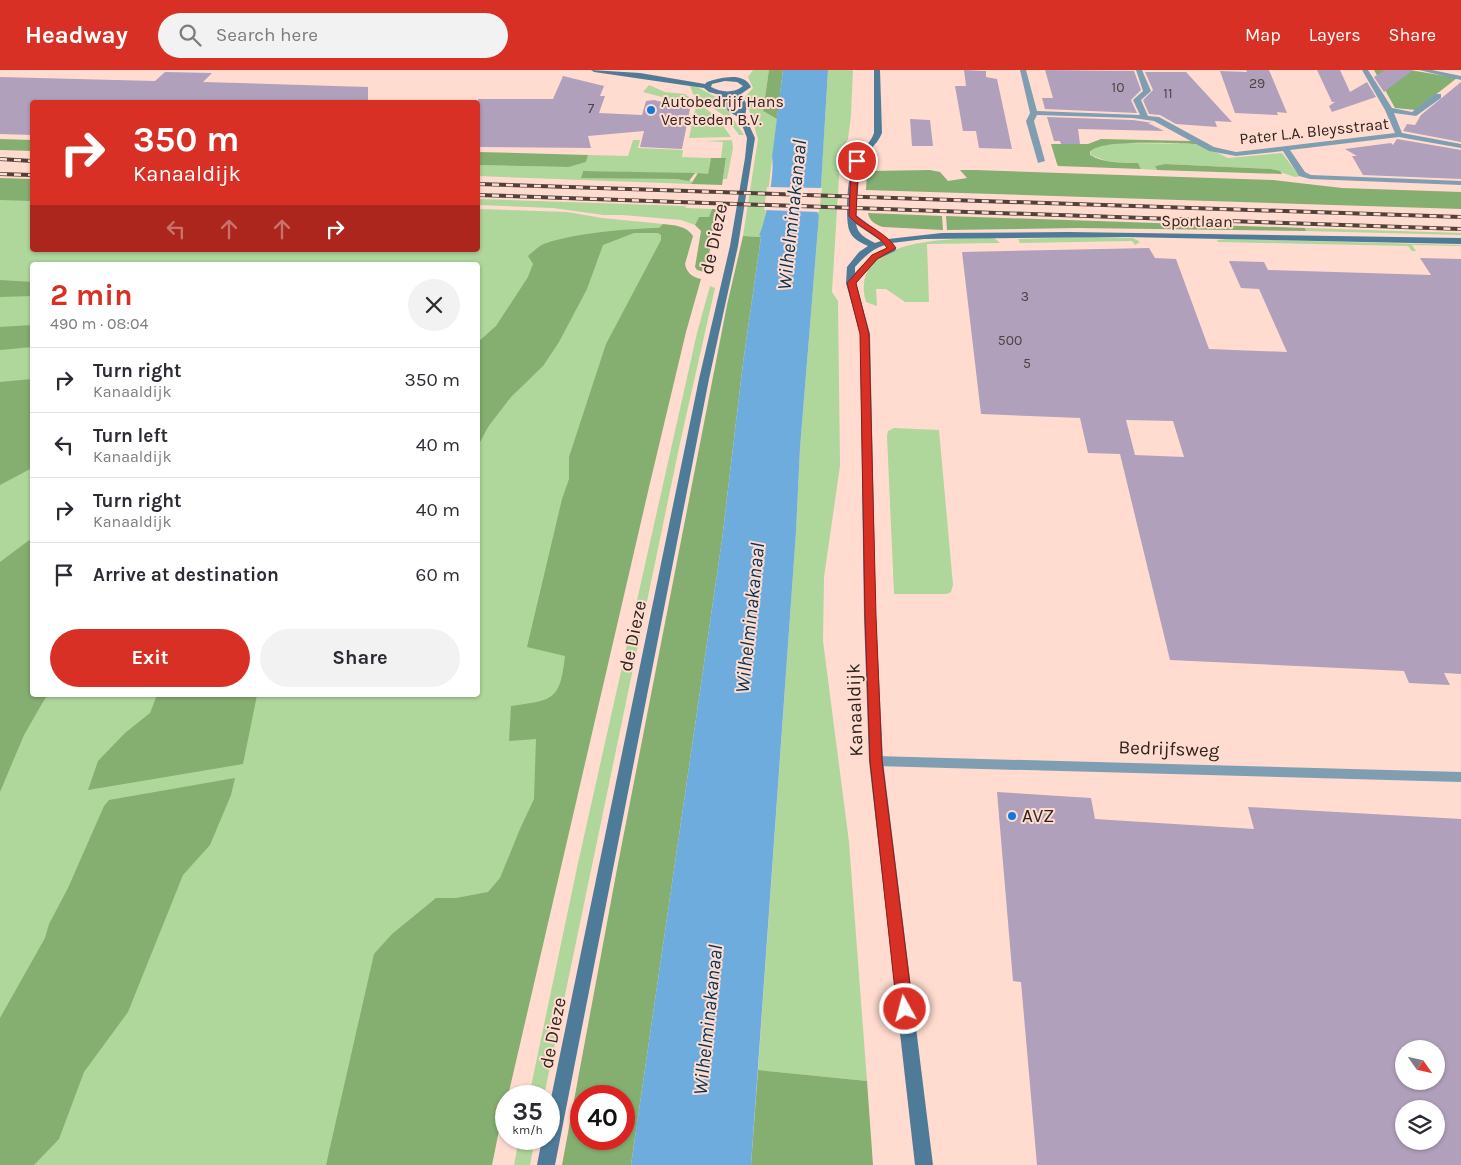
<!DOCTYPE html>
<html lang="en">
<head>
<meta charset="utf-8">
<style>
	:root { --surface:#fff; --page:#f2f2f3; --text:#2b2b33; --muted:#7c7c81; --line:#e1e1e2; --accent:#d93025 }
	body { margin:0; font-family:Karla,sans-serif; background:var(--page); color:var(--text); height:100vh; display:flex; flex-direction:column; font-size:19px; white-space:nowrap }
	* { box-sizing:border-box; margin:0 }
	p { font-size:16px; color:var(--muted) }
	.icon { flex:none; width:28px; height:28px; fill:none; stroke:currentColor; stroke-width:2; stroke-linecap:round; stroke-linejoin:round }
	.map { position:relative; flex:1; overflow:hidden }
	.side { position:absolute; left:30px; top:192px; width:450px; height:435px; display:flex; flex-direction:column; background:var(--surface); border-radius:5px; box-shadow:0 1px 4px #0004 }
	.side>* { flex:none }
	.banner { position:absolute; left:30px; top:30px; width:450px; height:152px; border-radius:5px; box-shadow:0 1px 4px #0004; background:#d93025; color:#fff; overflow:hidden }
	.needle { width:32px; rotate:124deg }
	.fabs { position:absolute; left:1395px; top:970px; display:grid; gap:10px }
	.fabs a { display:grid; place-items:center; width:50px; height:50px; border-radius:50%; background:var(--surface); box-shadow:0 1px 4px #0004; font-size:25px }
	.speed { position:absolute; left:495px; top:1015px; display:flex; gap:10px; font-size:25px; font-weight:700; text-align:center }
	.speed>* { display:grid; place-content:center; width:65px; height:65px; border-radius:50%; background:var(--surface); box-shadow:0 1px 4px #0004; line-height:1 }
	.speed small { font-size:12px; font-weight:400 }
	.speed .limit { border:8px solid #d22; background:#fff; color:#111 }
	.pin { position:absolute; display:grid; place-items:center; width:42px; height:42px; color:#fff; margin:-21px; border:2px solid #fff; border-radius:50%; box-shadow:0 1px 5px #0007 }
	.me { position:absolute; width:55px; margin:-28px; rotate:353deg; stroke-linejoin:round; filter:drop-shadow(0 0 4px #0008) }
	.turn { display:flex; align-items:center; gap:18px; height:105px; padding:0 20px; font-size:22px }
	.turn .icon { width:65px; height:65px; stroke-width:2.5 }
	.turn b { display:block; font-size:35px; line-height:42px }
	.lanes { display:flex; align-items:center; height:48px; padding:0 20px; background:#0003; justify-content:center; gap:25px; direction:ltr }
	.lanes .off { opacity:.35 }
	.round { display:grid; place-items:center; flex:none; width:52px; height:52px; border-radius:26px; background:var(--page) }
	.overview { display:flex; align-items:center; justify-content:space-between; height:85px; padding:0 20px }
	h1 { font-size:30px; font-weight:700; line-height:38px; color:var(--accent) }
	.button { display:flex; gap:10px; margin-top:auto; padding:10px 20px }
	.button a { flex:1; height:58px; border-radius:30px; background:var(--accent); color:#fff; font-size:20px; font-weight:700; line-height:58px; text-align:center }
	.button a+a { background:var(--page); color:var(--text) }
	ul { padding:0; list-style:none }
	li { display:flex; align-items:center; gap:15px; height:65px; padding:0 20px; border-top:1px solid var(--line) }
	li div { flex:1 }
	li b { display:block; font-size:19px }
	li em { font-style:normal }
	header { display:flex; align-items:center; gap:30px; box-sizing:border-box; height:70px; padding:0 25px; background:var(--accent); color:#fff }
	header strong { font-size:24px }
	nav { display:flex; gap:28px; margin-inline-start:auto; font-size:18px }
	.search { width:350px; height:45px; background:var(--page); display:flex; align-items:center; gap:12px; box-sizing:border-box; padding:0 18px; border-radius:28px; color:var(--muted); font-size:19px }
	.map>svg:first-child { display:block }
</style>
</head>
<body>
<header>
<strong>Headway</strong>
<div class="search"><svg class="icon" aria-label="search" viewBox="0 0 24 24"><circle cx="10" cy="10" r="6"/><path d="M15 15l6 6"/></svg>Search here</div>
<nav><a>Map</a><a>Layers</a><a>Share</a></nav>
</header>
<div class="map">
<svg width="1461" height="1095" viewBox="0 0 1461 1095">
	<rect width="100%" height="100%" fill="#ffdccf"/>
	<path fill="#afd69b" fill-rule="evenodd" d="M753,0H769L763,41L777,49L764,156L759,165L761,167L743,166L758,69L745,27L753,18L748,7Z
		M828,0H853L851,45L848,69L838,87L840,91L832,222L838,231L840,396L824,507L823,571L849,772L867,1011L758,1000L796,462L800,378L819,145L816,142L821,115Z
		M649,15L665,22L685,24L717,47L731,67L689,68L696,36L643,22Z
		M690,16L697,17L720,29L744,65H739L726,47L693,24Z
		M633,70H640L638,78L683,80L682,87L711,88L708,104L583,101L581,107L676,109L692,111L691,114L478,106V95L569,97L586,92L588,85L628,86Z
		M732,70L733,78L727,109H723L726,89L721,88L723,72L705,71Z
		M1121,73L1199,74L1228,88L1282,83L1297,103L1301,106L1295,107L1271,99L1165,94L1155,96L1157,100L1141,99L1139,95L1107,91L1090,85L1092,79L1097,76Z
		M0,117L32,119V180H478V139L567,142L602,148L663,154L660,158L673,159L461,1095H0ZM32,195H478V625H32Z
		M478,129L685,136L686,138L712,139L709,147H699L695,155L681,150L622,145H604L553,138L478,135Z
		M1305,158L1461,163V165L1306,161Z
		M1091,167L1133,168L1140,172L1135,175L1132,171L1020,173L1018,169Z
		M994,168L1000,173L927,174L929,232H905L886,219H876L877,236L866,232C847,166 954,169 994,168Z
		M1227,169L1461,175V176L1412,175L1416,181H1412L1408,176L1218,172L1217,170Z
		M710,216L715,218L680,373L544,1026H529L578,793L697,263Z
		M894,358L939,360L953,515L951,522L947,524H894L887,366L888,361Z
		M519,1069H535L530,1095H514Z"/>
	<path fill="#85ae71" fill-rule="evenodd" d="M769,0H783L777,49L763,41Z
		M1374,0H1410L1457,8L1416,40L1395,38Z
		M0,69L32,70V81L0,80Z
		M1101,69L1191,71L1199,74C1180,74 1099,68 1090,82V85C1104,93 1121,93 1138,93L1141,99L1058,96L1057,94L1051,74H1088Z
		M478,82L588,85L586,92L569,97L478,95Z
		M711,88H726L722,115L691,114L698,103L708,104Z
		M1165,94L1271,99L1280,101L1282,104L1157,100L1155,96Z
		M930,100L940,102L948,111L967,108L960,100H975L1273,110L1342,118L1461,122V139L866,120L867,102L869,101Z
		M583,101L695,103L689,111L676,109L581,108Z
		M0,108L32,109V131L0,130Z
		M712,139H721L704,202L697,200L695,197L701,161L695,155L699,147H709Z
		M868,143L942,146L943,160L883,157C876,155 869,151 868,143Z
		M946,146L1305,158L1306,161L1078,158L947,160Z
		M663,154C674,155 687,156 693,166L685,194C687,204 693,207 701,209L686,262L650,413L508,1026H506L492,1095H326L374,884L392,864L436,828H456L488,822L500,808L520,759L534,729L536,669L509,671L511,636C552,630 560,632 565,586L527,577L562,429L569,409V387L606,274L661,170V165L658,163H634L603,175L587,219L559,272L543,296L511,327L488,357L478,376V272L496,256L528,207L533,194L528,186C532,182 536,179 540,176C561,164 634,158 659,158Z
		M743,166L761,167L743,293L722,470L631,1095H562L617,799L727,235ZM581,1026H624V1069H581Z
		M0,210L32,212V226L0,227Z
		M32,255V277L0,280V257Z
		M32,309V398L0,415V312Z
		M32,468V625H47L24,665L0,722V492Z
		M157,625H257L243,694L88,720L98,691L125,663L150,643Z
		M235,708L231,725L210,775L183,805L128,942L84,1002L59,1069L34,1095H0V948L45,868L49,854L68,818L104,736L109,730L126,727Z
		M758,1000L867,1011L873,1095H751Z"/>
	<path fill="#6eacde" d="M783,0H828L821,116L816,141L819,145L800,378L796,462L751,1095H631L722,470L743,293L761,167L759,165C766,153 775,100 772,87Z"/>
	<path fill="#ffdccf" d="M767,117L822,118L819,142L764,140Z"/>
	<path fill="#b1a0bb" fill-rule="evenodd" d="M964,0L986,1V7L997,9L1012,79L979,78L976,61H963L955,16H966Z
		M1045,0L1134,1L1141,20L1131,30L1137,43L1045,39L1042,28H1053Z
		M1246,0H1269L1287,43L1277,42L1278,45L1235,43L1220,1L1247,2Z
		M1317,0H1340L1350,22L1367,12L1376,27L1332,42L1329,36L1335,32H1332Z
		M1385,0H1413L1384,22L1374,7Z
		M165,2L212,3L203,12L368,17V32H32V65L0,64V7L155,11Z
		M1145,2H1186L1232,52L1215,51L1217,57L1176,54L1160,45L1149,44L1143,30L1153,20Z
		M563,6L604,16L600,26H605L599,43L642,45L646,31L654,30L690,39L682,79L640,77L644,61L588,66L591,78L478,77V29H553Z
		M1461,12V72L1403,61L1407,54L1415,55L1421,45Z
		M1047,47L1133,50L1153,53H1148L1164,61L1078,59L1080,74H1061L1060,71H1054Z
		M910,49L930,50L933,76H912Z
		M1397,69L1461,80V109L1363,105L1352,86H1357L1345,79L1391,73L1393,75Z
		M1149,178L1155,188L1176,189L1209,279L1287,282L1259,219L1241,218L1229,191L1264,192L1268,200L1431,205L1420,188L1461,189V604L1444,603L1450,615L1409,613L1404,601L1170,590L1120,384L1088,383L1080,348L981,344L962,182ZM1126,350L1173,351L1184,387L1135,385Z
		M997,722L1091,728L1095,749L1254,759L1248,737L1461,749V1095H1037L1021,912L1013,911ZM1404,979H1436V1011H1404ZM1404,1039H1436V1071H1404Z"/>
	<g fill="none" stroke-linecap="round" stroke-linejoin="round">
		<path fill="#809eb1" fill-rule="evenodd" d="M1020,0H1026L1037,41L1140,45L1133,30L1143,21L1136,0H1142L1151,21L1141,30L1148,46L1159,47L1214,77L1236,82L1395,63L1385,40L1362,0H1368L1392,38L1412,42L1435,24H1441V28L1416,46L1394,43L1402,63L1461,74V78L1399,67L1290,80L1305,102L1311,105L1461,111V115L1310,109L1299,106L1283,81L1236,86L1209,81L1154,51L1133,48L1037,45L1034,51L1045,91L1038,93L1026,51L1030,43Z
			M1419,0H1432L1461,6V10Z
			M876,686L1461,702V712L876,696L871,695L869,691L871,687Z"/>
		<path fill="#4e7b97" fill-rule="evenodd" d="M591,0L640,3L705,14L707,12C719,8 744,1 751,17L741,24L747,35L745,46L755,68L738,176L709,309L555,1095H537L542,1069H549V1038L699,309L730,176L745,88L747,68L744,60L738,47L728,41L720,25L709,22L704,18L594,2ZM725,11L737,12L743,16C733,24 721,22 711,17L712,14ZM735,25L739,35L738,41L734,38L727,26Z
			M874,0H880L882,63C877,76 865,82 860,94L856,145L888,169L942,163L1069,162L1461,168V174L1125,167L924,169L892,173L896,179L895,181L878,189L856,213L870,264L876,547L883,691L933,1095H915L869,691L864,547L860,264L846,213L847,197L859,182L868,176C861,173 853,169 850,162C844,150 848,103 854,91C859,80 870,75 874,63ZM856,154L881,171L875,173C866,168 858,165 856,154ZM885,175L887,178L872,185L855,203V197C864,187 872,179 885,175Z"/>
		<defs>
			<path id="rail" d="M0,89L32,91
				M0,104L32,105
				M478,114L1461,147
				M478,125L1461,159"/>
		</defs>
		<use href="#rail" stroke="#52413b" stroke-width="4"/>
		<use href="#rail" stroke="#ffdccf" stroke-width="2.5" stroke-dasharray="7" stroke-linecap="butt"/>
	</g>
	<path fill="#d93025" stroke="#8d1f18" d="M855,89L861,91L858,99L856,146C869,157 887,164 896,178L877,189L856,213L869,264L876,546L882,691L913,939L910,944L905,946L900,944L897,939L870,691L865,546L860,264L847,213L872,185L887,178C880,165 859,158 849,146L851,99Z"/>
	<g fill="#1278e0" stroke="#ffdccf" stroke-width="2">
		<circle cx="651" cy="40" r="5"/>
		<circle cx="1012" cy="746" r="5"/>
	</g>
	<g text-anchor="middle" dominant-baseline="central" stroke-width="4" stroke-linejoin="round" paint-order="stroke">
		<g font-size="14" fill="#504244">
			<text x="1257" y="13">29</text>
			<text x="1118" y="17">10</text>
			<text x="1168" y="23">11</text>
			<text x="591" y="38">7</text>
			<text x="1025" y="226">3</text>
			<text x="1010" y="270">500</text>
			<text x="1027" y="293">5</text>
		</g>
		<g font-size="16" fill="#2f221d" stroke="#ffdccf" text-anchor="start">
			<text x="661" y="31">Autobedrijf Hans<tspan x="661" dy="18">Versteden B.V.</tspan></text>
		</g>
		<g font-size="16" fill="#2f221d" stroke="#ffdccf">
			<text transform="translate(1314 61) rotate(-6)">Pater L.A. Bleysstraat</text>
			<text transform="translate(1197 151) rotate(1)">Sportlaan</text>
		</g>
		<g font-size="19" fill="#2f221d" stroke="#ffdccf">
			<text transform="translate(714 169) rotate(-78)">de Dieze</text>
			<text transform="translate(633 566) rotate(-78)">de Dieze</text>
			<text transform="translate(855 640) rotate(-92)">Kanaaldijk</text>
			<text transform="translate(1169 679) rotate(2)">Bedrijfsweg</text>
			<text transform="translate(553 963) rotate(-79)">de Dieze</text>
		</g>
		<g font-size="19" fill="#2f221d" stroke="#ffdccf" text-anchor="start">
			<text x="1022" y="746">AVZ</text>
		</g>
		<g font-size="20" font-style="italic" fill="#033556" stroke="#ffdccf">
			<text transform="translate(792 145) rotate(-84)">Wilhelminakanaal</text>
			<text transform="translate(750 548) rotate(-84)">Wilhelminakanaal</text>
			<text transform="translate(708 950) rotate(-84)">Wilhelminakanaal</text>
		</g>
	</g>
</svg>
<div class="fabs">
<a><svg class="needle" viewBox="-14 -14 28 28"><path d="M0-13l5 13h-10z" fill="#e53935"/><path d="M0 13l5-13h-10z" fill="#7c7c81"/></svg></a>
<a><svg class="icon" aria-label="layers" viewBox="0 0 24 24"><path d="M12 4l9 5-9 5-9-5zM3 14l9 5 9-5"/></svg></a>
</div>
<div class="speed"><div>35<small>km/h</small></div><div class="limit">40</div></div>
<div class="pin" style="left:857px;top:91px;background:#d93025"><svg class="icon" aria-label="arrive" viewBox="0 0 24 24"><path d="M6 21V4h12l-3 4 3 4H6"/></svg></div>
<svg class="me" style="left:905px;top:939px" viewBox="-20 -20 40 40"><circle r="17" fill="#d93025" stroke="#fff" stroke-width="3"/><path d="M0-11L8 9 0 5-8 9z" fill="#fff"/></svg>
<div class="banner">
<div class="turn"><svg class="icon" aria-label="right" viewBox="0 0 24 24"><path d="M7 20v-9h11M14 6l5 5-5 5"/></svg><div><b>350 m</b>Kanaaldijk</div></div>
<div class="lanes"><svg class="icon off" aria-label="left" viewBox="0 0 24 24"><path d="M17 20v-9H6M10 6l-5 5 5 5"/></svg><svg class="icon off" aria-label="ahead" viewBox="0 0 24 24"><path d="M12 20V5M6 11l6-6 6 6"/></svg><svg class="icon off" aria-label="ahead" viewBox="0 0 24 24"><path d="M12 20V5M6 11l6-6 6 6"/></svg><svg class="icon" aria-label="right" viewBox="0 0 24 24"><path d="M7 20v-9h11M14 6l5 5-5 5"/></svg></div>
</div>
<section class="side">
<div class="overview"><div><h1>2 min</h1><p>490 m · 08:04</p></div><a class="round"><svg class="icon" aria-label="close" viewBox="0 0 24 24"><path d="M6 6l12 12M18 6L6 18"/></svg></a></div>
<ul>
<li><svg class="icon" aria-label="right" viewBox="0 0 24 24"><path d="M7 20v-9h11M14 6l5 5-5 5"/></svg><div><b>Turn right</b><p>Kanaaldijk</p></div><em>350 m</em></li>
<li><svg class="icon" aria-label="left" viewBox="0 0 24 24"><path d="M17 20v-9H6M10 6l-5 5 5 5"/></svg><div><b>Turn left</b><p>Kanaaldijk</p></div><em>40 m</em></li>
<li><svg class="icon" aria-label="right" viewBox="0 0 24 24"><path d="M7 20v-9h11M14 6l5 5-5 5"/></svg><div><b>Turn right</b><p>Kanaaldijk</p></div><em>40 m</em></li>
<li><svg class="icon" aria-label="arrive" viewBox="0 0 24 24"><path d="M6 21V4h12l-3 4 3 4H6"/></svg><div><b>Arrive at destination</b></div><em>60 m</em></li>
</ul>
<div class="button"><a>Exit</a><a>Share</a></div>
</section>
</div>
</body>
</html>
